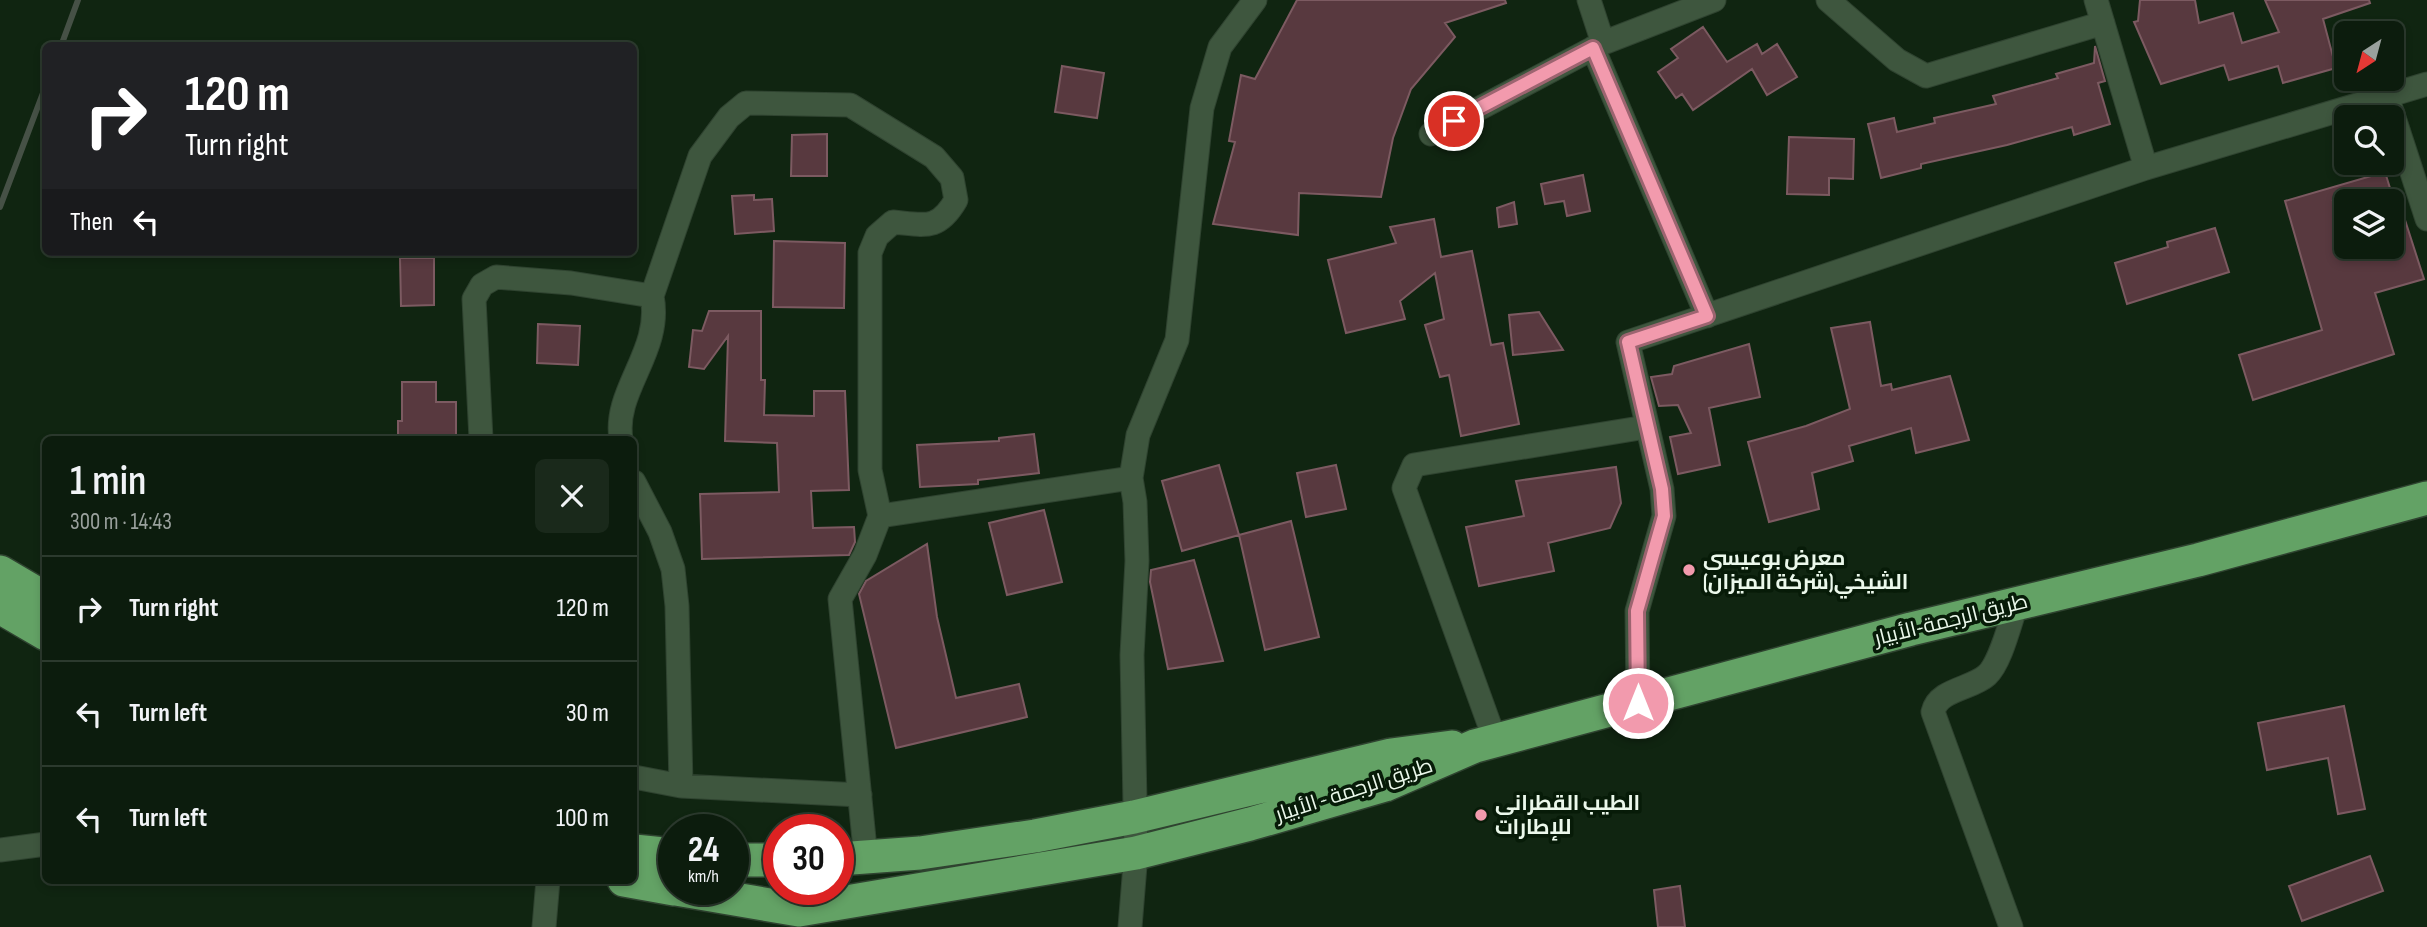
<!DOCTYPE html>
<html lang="en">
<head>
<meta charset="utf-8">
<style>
	:root { --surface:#0c1c0d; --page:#1a291b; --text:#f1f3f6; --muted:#9aa19d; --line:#2c3a2e }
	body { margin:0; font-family:"Sofia Sans Condensed",Cairo,sans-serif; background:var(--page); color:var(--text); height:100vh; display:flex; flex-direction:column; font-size:26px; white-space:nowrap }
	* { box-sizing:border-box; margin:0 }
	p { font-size:23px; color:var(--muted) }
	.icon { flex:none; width:38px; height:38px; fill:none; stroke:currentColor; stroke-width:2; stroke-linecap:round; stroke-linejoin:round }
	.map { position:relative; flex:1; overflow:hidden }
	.sheet { position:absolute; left:42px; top:436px; width:595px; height:448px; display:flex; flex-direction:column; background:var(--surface); border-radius:10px; box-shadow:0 4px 10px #0003,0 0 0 2px var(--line) }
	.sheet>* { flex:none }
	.guide { position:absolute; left:42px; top:42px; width:595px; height:214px; border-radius:10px; box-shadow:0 4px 10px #0003,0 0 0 2px var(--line); background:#202124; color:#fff; overflow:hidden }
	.needle { width:46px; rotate:216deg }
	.buttons { position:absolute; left:2334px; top:21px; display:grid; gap:14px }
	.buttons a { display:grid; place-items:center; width:70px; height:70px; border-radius:10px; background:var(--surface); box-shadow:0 4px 10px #0003,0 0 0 2px var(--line); font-size:35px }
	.speed { position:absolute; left:658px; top:814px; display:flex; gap:14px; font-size:35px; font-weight:700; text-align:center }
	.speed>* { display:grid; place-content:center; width:91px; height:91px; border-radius:50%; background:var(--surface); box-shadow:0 4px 10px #0003,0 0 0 2px var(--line); line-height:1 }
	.speed small { font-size:18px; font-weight:400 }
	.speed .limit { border:10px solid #d22; background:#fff; color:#111 }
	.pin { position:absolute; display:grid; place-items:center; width:60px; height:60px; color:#fff; margin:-30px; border:4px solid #fff; border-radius:50%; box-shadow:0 2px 7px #0007 }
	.me { position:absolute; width:77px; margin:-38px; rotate:0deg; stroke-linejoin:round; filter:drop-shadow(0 0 5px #0008) }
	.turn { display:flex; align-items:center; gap:24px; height:147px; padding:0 28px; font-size:32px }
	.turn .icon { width:91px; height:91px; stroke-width:2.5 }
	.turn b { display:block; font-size:49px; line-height:60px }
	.then { display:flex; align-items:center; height:66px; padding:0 28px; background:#0003; gap:14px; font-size:26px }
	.round { display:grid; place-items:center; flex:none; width:74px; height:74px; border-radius:10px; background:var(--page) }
	.summary { display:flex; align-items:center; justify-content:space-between; height:119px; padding:0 28px }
	h1 { font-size:42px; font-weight:600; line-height:52px }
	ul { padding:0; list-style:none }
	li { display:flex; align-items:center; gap:21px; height:105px; padding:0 28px; border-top:2px solid var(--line) }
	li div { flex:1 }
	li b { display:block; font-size:26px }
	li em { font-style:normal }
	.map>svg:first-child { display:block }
</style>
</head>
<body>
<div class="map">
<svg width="2427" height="927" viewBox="0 0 2427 927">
	<rect width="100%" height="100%" fill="#102511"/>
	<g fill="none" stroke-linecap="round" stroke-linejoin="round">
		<path stroke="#465146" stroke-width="6" d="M61,46L78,0
			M0,207L46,85"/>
	</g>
	<path fill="#58393f" stroke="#7c5a61" stroke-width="2" d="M1297,0H1505L1506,3L1445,23L1455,37L1411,89L1393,138L1381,197L1299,193L1298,235L1213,224L1235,142L1229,141L1241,75L1255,79Z
		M2140,0H2195L2199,23L2233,13L2242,43L2279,32L2265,0H2369L2370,3L2323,19L2336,68L2283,83L2278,66L2229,80L2224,65L2161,84L2134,22L2138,21Z
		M1703,27L1727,62L1757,44L1762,54L1777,44L1797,77L1767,95L1752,69L1693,110L1682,94L1676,98L1658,72L1678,58L1671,49Z
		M2095,46L2105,81L2098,83L2110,124L2074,135L2072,127L2007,145L1921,164V168L1881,178L1868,124L1894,118L1897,132L1935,123L1934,118L1996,104L1993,96L2058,78L2056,74L2094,63Z
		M1062,66L1104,73L1097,118L1055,112Z
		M827,134V176H791L792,135Z
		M1789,137L1854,139L1853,179L1829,178V195L1787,194Z
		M2385,172L2394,201H2333L2347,247H2392V224L2405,220L2424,279L2375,293L2394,354L2253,400L2239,355L2322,330L2285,201Z
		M1583,175L1590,211L1567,216L1564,201L1545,204L1541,184Z
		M754,195V200L772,199L774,231L735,234L732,196Z
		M1514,202L1517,224L1499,227L1497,208Z
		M1434,219L1441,257L1472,251L1491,345L1503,343L1519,424L1461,436L1449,375L1440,377L1425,325L1444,319L1435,273L1400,301L1405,319L1346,333L1328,260L1396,243L1390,227Z
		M2215,228L2229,272L2127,304L2115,263L2168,247L2167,242Z
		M774,241L845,243L844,308L773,307Z
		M400,258H434V305L401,306Z
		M709,311H761V380H765L764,415L814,416V391H845L849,490L811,491L813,528L854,527L855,542L849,555L702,559L700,494L779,492L777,443L725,441L728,336L704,369L689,367L693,330L702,331Z
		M1539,312L1563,350L1513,355L1509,315Z
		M1870,322L1881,386L1891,384L1892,390L1950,376L1969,440L1916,453L1911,428L1849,446L1853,461L1812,473L1819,509L1769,522L1748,442L1806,426L1850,409L1831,328Z
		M538,324L580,326L578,365L537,363Z
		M1749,344L1760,397L1709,408L1720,465L1678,474L1670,437L1691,433L1678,405L1659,406L1651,377L1672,374L1674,366Z
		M402,382H436V402H456V439H398V421H402Z
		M1034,434L1039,473L978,480V484L920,487L917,445L999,441V438Z
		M1219,465L1239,535L1182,551L1162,481Z
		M1336,465L1346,509L1306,517L1297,473Z
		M1616,467L1621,503L1610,528L1548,543L1554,571L1479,586L1466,527L1524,516L1516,481Z
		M1044,510L1062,582L1007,595L989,523Z
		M1291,521L1319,637L1265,650L1239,535Z
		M927,544L937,617L956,698L1019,684L1027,717L896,748L859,594L866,581Z
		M1194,560L1223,661L1168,669L1150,582L1151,570Z
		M2344,706L2365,809L2338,814L2328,758L2267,770L2258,723Z
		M2370,856L2383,891L2302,921L2289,886Z
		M1680,886L1685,927H1658L1654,890Z"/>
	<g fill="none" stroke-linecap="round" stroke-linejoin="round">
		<defs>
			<path id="minor" d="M1589,0L1603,43
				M1828,0L1897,60L1926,76L2103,23
				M2096,0L2146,168
				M1593,48L1707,316
				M2387,96L2427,219
				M1431,134L1603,43L1714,0
				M652,296L700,156L729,117L746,103L850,105L934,157L952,178L956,200C938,231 925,225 893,222L877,236L870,253V470L880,516
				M481,439L474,299L482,285L496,277L571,283L652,296C663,351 613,390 621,439
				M634,482L660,532L673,569L677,606L681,786
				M1638,703L1637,611L1664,516L1662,489L1628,342L2146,168L2427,84
				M1495,740L1404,488L1414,465L1646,427
				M634,777L681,786L860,795
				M0,850L46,844
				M866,859L840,599L865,555L880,516L1131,478
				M544,927L548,880
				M1130,927L1136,853L1132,655L1137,561L1135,502L1131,478L1138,435L1177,340L1202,108L1220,47L1255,0
				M2011,927L1933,712C1938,689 1972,689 1987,675C2001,662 2010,622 2017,603"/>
			<path id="highway" d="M0,572L46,599
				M0,607L46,634
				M634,851L674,855
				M838,859L920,853L1035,836L1134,817L1391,755L1452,747
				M733,860H779
				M624,880L674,889
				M676,889L799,910L1136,853L1250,824L1385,785L1475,746L1911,629L2198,560L2427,498"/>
		</defs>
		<use href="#minor" stroke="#2f4330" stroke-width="25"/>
		<use href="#highway" stroke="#2f4330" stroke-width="36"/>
		<use href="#minor" stroke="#3e563e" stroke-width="23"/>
		<use href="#highway" stroke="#63a265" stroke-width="33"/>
	</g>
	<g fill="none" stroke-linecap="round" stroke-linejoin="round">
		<defs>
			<path id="route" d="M1454,121L1593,48L1707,316L1628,342L1662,489L1664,516L1637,611L1638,703"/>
		</defs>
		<use href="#route" stroke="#9d6470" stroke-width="18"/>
		<use href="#route" stroke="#f29aad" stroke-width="12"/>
	</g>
	<g fill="#f29aad" stroke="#071b08" stroke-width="2.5">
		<circle cx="1689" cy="570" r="7"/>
		<circle cx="1481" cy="815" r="7"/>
	</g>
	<g text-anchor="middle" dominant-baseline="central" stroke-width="7" stroke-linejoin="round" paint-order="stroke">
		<g font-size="21" font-weight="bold" fill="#ebf8eb" stroke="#071b08" text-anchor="start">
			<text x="1703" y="558">معرض بوعيسى<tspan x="1703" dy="24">الشيخي(شركة الميزان)</tspan></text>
			<text x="1495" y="803">الطيب القطراني<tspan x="1495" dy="24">للإطارات</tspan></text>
		</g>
		<g font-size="21" fill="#ebf8eb" stroke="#071b08">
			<text transform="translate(1951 620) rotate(-14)">طريق الرجمة-الأبيار</text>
			<text transform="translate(1354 790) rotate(-18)">طريق الرجمة - الأبيار</text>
		</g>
	</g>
</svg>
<div class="buttons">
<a><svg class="needle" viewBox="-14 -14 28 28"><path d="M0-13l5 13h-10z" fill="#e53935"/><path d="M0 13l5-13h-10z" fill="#9aa19d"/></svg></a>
<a><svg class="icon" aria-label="search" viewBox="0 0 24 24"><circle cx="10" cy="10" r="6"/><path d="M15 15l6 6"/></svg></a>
<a><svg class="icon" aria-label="layers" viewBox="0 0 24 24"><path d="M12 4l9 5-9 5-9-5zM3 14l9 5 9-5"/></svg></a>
</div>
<div class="speed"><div>24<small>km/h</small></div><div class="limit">30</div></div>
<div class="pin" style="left:1454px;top:121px;background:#d93025"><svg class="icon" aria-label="arrive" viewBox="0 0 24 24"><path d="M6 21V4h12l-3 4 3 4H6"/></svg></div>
<svg class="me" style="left:1638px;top:703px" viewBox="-20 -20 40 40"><circle r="17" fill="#f29aad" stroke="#fff" stroke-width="3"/><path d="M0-11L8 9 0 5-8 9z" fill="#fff"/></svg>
<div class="guide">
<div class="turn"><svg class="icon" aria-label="right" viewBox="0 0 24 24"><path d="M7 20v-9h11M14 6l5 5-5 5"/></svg><div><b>120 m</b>Turn right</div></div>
<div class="then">Then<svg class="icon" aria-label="left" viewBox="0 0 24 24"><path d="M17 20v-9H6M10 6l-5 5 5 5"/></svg></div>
</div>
<section class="sheet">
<div class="summary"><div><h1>1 min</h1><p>300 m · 14:43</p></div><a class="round"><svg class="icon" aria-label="close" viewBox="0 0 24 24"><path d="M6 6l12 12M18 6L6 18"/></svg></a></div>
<ul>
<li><svg class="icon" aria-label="right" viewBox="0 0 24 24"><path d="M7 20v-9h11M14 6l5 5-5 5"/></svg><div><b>Turn right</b></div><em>120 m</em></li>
<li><svg class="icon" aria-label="left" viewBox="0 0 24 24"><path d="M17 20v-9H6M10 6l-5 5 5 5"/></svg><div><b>Turn left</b></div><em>30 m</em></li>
<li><svg class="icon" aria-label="left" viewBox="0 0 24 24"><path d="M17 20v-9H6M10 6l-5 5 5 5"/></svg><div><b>Turn left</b></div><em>100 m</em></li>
</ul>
</section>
</div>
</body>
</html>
